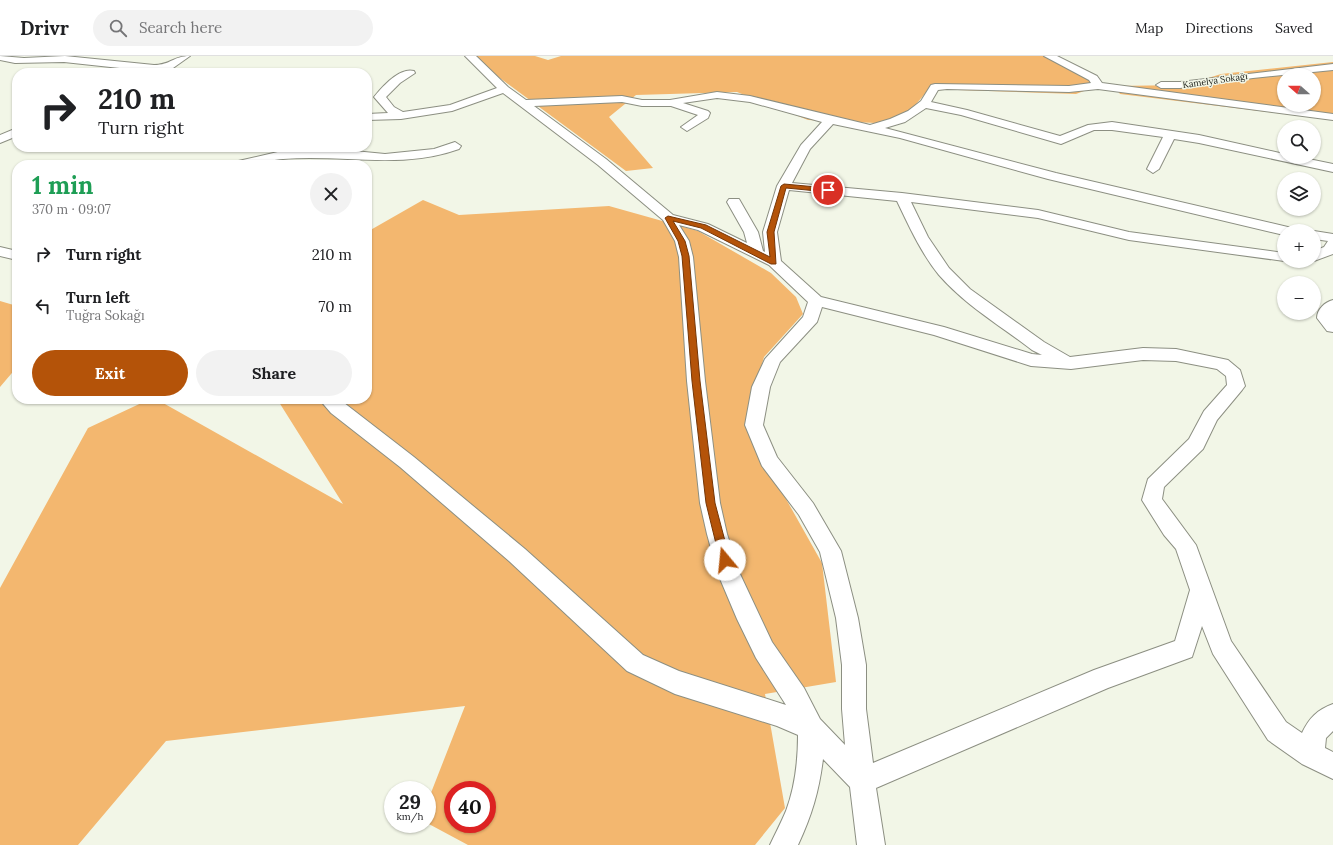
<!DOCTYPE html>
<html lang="en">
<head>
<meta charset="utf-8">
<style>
	:root { --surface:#fff; --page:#f2f2f2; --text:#202124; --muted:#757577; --line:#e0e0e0; --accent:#b45309 }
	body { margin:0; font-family:Lora,serif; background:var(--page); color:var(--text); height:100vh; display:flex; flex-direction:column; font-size:15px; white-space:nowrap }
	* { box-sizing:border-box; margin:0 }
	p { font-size:13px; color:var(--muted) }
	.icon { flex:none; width:22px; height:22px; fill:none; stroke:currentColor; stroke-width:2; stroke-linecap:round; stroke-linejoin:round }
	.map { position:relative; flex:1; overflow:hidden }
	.side { position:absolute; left:12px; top:104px; width:360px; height:244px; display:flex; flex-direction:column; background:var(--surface); border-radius:16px; box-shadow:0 1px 3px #0004 }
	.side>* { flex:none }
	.guide { position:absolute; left:12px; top:12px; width:360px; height:84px; border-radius:16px; box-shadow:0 1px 3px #0004; background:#fff; color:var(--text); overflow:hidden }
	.needle { width:26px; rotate:291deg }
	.buttons { position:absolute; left:1277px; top:12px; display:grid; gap:8px }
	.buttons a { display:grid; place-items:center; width:44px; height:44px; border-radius:50%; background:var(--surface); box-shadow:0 1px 3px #0004; font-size:20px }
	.speed { position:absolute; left:384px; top:725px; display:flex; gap:8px; font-size:20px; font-weight:700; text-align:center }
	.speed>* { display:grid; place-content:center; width:52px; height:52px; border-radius:50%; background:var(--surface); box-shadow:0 1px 3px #0004; line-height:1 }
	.speed small { font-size:10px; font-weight:400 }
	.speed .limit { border:6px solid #d22; background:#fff; color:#111 }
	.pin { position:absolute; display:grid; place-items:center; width:34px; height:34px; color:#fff; margin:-17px; border:2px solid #fff; border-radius:50%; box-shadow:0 1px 4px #0007 }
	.me { position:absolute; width:44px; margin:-22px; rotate:343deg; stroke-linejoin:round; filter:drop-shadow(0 0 3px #0008) }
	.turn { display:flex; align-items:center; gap:14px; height:84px; padding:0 20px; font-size:18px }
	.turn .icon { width:52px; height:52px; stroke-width:2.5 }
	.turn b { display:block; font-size:28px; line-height:34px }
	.round { display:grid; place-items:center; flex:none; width:42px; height:42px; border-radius:21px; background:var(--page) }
	.head { display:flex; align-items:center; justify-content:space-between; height:68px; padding:0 20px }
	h1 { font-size:24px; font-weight:700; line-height:30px; color:#1e9e55 }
	.cta { display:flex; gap:8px; margin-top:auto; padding:8px 20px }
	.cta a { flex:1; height:46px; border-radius:24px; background:var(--accent); color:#fff; font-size:16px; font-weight:700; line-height:46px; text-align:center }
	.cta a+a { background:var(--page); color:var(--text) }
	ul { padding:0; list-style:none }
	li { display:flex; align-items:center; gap:12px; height:52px; padding:0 20px }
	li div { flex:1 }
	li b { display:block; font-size:15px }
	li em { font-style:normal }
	header { display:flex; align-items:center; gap:24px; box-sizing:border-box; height:56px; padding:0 20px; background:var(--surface); border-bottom:1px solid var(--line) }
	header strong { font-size:19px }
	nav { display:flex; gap:22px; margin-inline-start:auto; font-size:14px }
	.search { width:280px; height:36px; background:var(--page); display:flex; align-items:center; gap:10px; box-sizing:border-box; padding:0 14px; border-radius:22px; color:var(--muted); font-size:15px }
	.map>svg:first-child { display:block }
</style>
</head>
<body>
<header>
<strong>Drivr</strong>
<div class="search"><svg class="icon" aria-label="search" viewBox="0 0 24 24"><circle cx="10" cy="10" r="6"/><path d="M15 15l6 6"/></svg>Search here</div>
<nav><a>Map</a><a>Directions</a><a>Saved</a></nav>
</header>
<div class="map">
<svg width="1333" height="789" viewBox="0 0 1333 789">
	<rect width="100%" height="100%" fill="#f2f6e7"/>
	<path fill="#f3b76f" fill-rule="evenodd" d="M470,0H535L548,4L561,0H1051L1100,29L1076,38L929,33L899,68L808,64L737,36L636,39L609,61L653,112L626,115Z
		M1333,6V64L1120,38L1114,30L1186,29L1221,18ZM1284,19H1314V49H1284Z
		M423,144L459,159L609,150L698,175L771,217L796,241L803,258L764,301L745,370L822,507L836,626L765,638L785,752L755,789H468L427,767V747L465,650L166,685L78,789H0V532L88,372L150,343H156L343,448L277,343H367V176ZM453,734H487V768H453Z
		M0,245L17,250V311L0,331Z"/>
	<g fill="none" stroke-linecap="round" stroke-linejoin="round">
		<defs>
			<path id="minor" d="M0,0L24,2L65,0L154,9C171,9 173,0 190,0L166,17L64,6L15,7L0,4Z
				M465,0H476L508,31L526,44L622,40L642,44H670L717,36L750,40L870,69L890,63L908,55L921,45L931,29L935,28L1069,30L1091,27L1089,24L1044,0H1057L1097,20L1102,27L1333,58V64L1098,33L1069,36L947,33L938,34L931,46L967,54L1060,80L1088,69L1112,66L1199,79L1284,98V101H1299L1333,108V116L1199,87L1174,83L1159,113L1153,117L1147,113L1163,81L1112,74H1094L1061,88L961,59L926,52L905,66L885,72L1056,117L1292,172L1294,175H1284V179L1048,123L900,82L833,68L810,93L792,127L902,137L1038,154L1129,176L1284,197V205H1286H1284L1129,184L1038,162L911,146L928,181L949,212L970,233L1044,286L1070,301L1143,292L1176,293L1228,304L1240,314L1245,330L1242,334L1217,364L1203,393L1164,431L1162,443L1196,489L1231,585L1286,666L1302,677C1309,662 1317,654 1333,648V675L1326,682L1325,692L1333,696V723L1302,708L1268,684L1213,598L1202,570L1192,601L1108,632L876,732L885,789H857L850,731L823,703C819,735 812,759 798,789H770C775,778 781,767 786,755C795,731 798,705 798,679L777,670L675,638L627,615L509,505L400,411L331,357L319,343H339L414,401L525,493L643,599L679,615L786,649L756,602L737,563L718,518L707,478L700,447L687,325L679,201L675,185L663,164L598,109L503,37L452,55L401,63L367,64V58L388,57L374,41C382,31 400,11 414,15L415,17L400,27L386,41L394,51L403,56L450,49L497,32ZM717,42L750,46L822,66L801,89L777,130L763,176L765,196L763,195L758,176L739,143H729L727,146L744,176L747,187L708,168L673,159L606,103L534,50L622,46L642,50H671L698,59L681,71L687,75L708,62L710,57L708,55L683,47ZM789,134L897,145C909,170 921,197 939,219C965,249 1001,270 1032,294L1042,299L1032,298L944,271L821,241L781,205L777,176ZM679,169L698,174L769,209L808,246L803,261L765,303L752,331L745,369L762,410L799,459L820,496L836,562L842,609V653L845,689L820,663L804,632L772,586L740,518L727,478L720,447L705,325L693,201L689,185ZM822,251L934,279L1031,310L1071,313L1143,304L1176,305L1217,313L1226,320L1227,329L1204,355L1189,383L1148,423L1142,444L1164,479L1176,493L1190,534L1175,585L1094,614L873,707L866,653V609L858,562L841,495L813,447L777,401L763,369L770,331L780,306L817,266Z
				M1333,8V14L1253,22L1180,32H1161L1156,29L1161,26H1180Z
				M17,72V80L0,87V79Z
				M455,86L461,90L459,93C401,114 343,98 283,103C274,103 265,107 256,109C248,110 240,109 232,109L234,106L282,95H354L385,98L434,93Z
				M1313,175H1314L1333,178V198L1314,205H1312H1314V195L1324,191L1328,185L1314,183Z
				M0,191L17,195V204L0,200Z
				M1333,244V276L1327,275L1317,262C1317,253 1325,246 1333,244Z"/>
		</defs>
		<use href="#minor" stroke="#8c8f82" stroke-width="2"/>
		<use href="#minor" fill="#fff" fill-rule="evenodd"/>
	</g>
	<path fill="#b45309" stroke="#753606" d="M784,128L828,132L831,134L828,136L786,132L774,176L776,208H771L701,172L673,165L685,185L689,200L700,325L715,447L730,504L725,509L720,504L706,447L692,325L682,200L678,185L665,162L668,160L706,169L770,201L767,176L781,130Z"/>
	<g text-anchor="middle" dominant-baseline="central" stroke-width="3" stroke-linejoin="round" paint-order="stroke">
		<g font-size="9" fill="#1b1d18" stroke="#f2f6e7">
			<text transform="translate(1215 24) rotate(-8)">Kamelya Sokağı</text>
		</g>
	</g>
</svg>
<div class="buttons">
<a><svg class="needle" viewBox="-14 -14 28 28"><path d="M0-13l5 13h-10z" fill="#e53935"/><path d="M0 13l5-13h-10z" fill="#757577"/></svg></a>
<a><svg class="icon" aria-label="search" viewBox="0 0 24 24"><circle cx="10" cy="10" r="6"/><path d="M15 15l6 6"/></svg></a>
<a><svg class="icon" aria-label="layers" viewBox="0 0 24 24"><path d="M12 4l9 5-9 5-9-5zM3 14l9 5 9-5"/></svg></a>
<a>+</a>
<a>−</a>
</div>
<div class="speed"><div>29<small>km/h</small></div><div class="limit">40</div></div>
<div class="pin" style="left:828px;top:134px;background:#d93025"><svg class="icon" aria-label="arrive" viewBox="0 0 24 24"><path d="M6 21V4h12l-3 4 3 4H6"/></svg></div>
<svg class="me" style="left:725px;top:504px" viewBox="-20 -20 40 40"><circle r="19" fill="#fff"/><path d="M0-13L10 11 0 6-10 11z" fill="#b45309"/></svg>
<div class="guide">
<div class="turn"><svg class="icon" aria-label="right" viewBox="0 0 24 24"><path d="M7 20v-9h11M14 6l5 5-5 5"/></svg><div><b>210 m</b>Turn right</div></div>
</div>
<section class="side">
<div class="head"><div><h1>1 min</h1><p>370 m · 09:07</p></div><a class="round"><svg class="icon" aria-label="close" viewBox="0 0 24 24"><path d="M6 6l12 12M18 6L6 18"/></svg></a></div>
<ul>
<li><svg class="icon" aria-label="right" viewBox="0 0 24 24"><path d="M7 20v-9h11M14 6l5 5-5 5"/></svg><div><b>Turn right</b></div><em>210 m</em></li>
<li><svg class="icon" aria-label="left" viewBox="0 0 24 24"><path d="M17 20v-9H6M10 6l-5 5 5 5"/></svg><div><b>Turn left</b><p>Tuğra Sokağı</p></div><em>70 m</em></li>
</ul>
<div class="cta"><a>Exit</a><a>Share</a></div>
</section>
</div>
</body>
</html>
